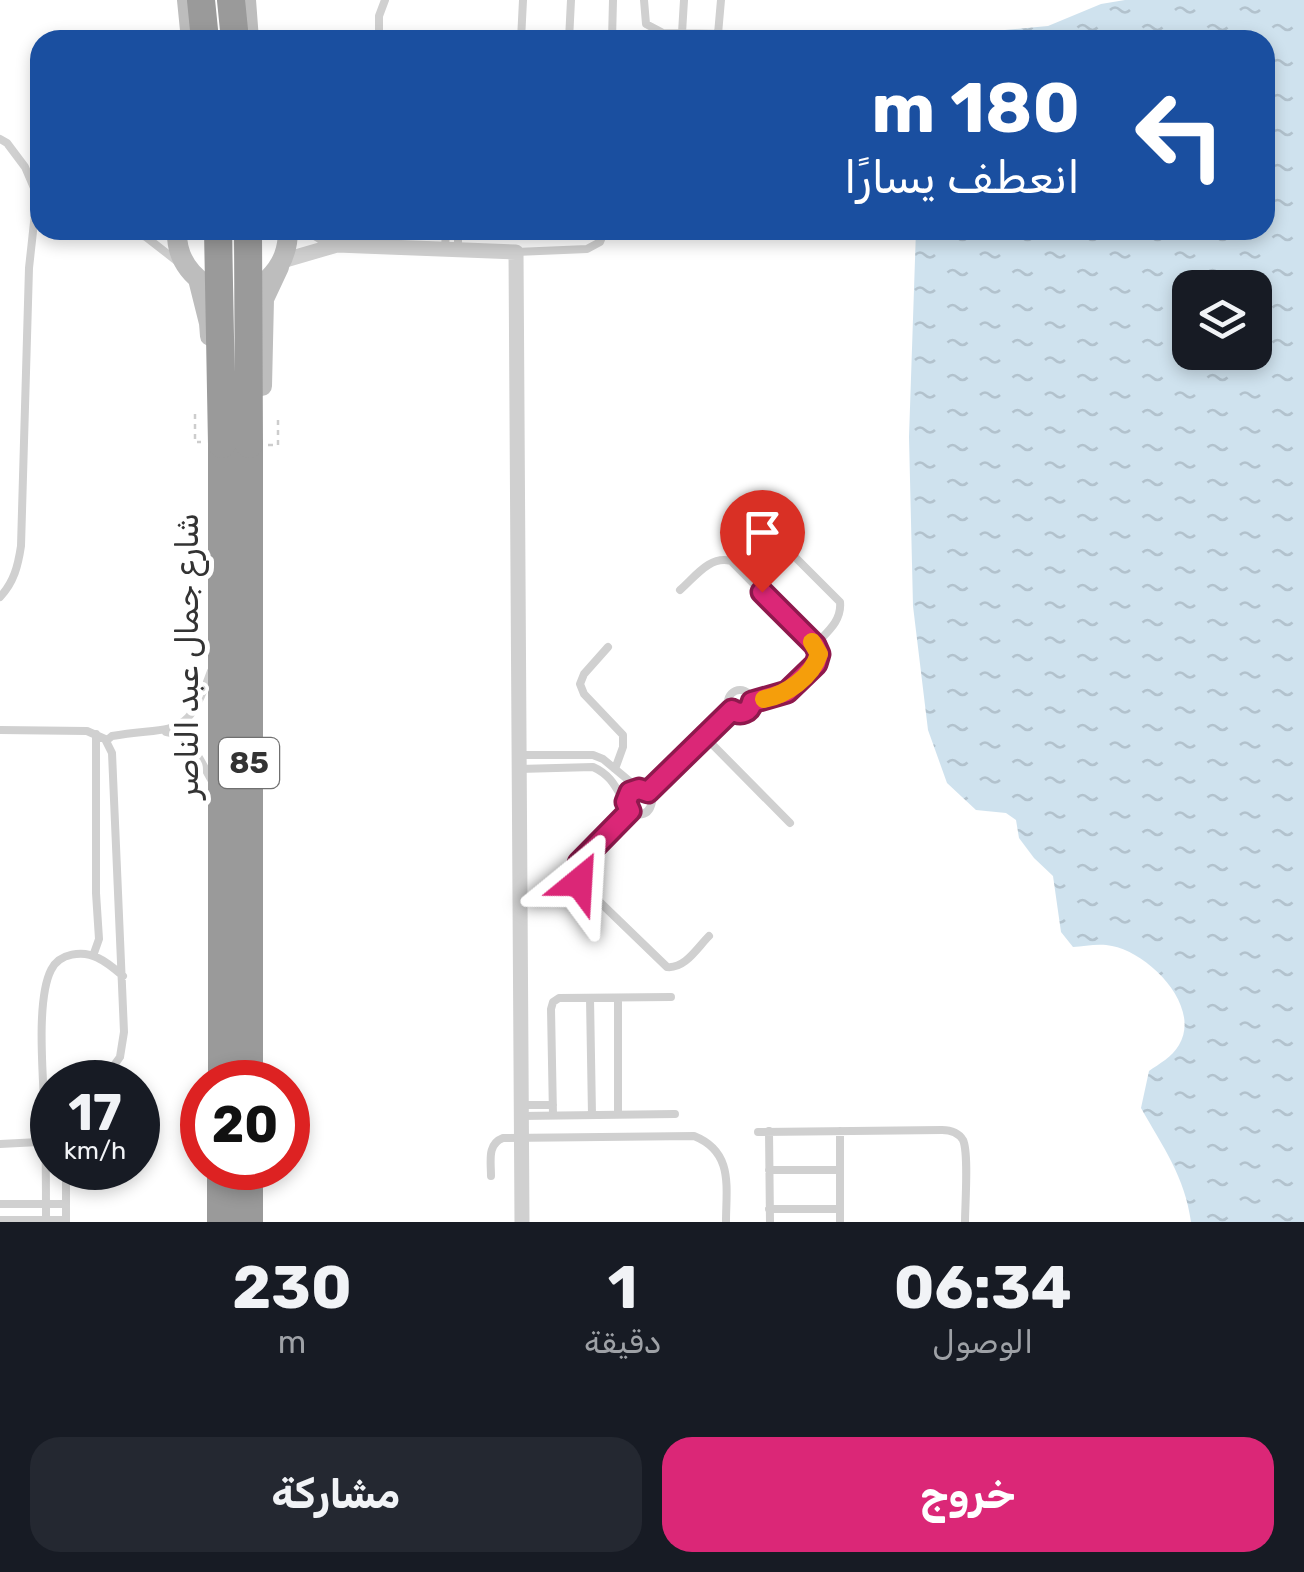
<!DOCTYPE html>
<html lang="ar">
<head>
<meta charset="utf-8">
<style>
	:root { --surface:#171b24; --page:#242831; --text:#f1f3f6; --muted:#9ea1a6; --accent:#db2777 }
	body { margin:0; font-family:Rubik,"Noto Sans Arabic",sans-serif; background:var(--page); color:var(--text); direction:rtl; height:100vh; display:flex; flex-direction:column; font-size:38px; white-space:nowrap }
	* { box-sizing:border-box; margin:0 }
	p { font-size:32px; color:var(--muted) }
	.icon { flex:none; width:55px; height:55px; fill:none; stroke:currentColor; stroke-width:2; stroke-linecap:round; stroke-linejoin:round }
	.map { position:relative; height:1222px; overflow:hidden; direction:ltr }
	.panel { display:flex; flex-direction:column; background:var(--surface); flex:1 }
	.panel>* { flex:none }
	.guide { position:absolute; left:30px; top:30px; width:1245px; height:210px; border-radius:30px; box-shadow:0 5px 15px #0003; direction:rtl; background:#1a4fa0; color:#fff; overflow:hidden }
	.controls { position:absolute; left:1172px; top:270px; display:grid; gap:20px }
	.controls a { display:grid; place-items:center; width:100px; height:100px; border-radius:20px; background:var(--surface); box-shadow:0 5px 15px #0003; font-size:50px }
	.speed { position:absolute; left:30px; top:1060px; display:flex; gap:20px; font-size:50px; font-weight:700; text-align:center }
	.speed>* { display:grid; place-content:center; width:130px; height:130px; border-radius:50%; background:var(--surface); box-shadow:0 5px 15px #0003; line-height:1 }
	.speed small { font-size:25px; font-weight:400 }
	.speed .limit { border:15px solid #d22; background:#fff; color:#111 }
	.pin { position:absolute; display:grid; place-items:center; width:85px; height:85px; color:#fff; margin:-102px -42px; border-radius:50% 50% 50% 0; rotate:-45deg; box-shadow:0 0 10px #0007 }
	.pin .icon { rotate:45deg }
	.me { position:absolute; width:110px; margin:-55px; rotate:27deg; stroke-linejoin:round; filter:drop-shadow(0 0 8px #0008) }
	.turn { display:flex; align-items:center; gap:35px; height:210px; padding:0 30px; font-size:45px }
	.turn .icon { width:130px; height:130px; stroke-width:2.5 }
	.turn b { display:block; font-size:70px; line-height:85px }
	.eta { display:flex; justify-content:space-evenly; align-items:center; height:170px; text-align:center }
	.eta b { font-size:60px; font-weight:700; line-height:70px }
	.action { display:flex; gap:20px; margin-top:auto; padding:20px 30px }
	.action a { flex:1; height:115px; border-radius:30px; background:var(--accent); color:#fff; font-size:40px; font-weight:700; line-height:115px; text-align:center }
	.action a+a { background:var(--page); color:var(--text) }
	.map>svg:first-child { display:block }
</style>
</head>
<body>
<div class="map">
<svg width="1304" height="1222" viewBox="0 0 1304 1222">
	<defs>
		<pattern id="water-ripples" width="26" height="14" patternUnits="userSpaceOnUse" patternTransform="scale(2.5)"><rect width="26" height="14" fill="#cfe2ee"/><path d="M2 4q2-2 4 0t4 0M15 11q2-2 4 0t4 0" fill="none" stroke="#b2c2cd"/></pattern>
	</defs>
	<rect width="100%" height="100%" fill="#fff"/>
	<path fill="url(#water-ripples)" fill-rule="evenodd" d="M1125,0H1304V1222H1191C1185,1177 1163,1147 1141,1108L1149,1071C1159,1064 1172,1057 1179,1045C1202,1006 1149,953 1112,946C1100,943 1085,946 1073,947L1061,932L1053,876L1034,858L1019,838L1016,820L1006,813L976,810L947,783L928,730L913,606L909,437L916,230H1265V40H962L973,33L1048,26L1101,4ZM1190,288H1255V352H1190Z"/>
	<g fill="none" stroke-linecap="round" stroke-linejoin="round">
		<path stroke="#cdcdcd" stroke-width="2.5" stroke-dasharray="5 5" stroke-linecap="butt" d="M195,414V442H201
			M268,445H278V418"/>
		<path stroke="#d0d0d0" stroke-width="8" d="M644,0L646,24L663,33L796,35
			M682,33L684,0
			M718,34L721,0
			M379,40V16L385,0
			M521,40L523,0
			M569,40L571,0
			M612,40L613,0
			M0,139L7,143L25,167L37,195L29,268L21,546C18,566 14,582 0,597
			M122,230L146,237L178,262
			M458,230V250
			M445,249L446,230
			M516,252L587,249L600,242L605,230
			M796,558L840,602C842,621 827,632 815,645
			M680,590C695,577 710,555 731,561L818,649L819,659L816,664L787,692L752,702
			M608,647L584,674L580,684L584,694L623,735V747L615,769
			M728 702a12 12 0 1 1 24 0a12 12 0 1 1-24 0Z
			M0,730L87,731L105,739L112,753L124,1032L120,1057L102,1082
			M166,732C192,735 200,761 212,781
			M705,737L790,823
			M106,741L112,736C178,725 186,741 211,671
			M520,755H593L603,759L639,789
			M519,769L593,767C618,778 618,799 634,814C644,816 650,812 652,802L648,792L639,789L630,793L626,802
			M648,792L732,710
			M630,811L579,863L577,876L579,882L667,967C685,969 697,948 709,936
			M93,956L99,939L96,893V734
			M590,998L592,1115
			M618,998V1114
			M523,1105H553
			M553,1115L551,1009L553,1002L559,998L671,997
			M521,1116L675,1114
			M769,1131L770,1222
			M758,1132L942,1130C951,1130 958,1132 963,1140C969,1153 965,1205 965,1222
			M0,1144L39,1142L52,1146
			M66,1168V1222
			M769,1170H840
			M491,1176C491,1161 487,1144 503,1138L694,1136C734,1152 726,1187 726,1222
			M0,1204H66
			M769,1209H840
			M0,1220H66
			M46,1222C46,1189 46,1155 45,1122C44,1085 35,1002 51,970C59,953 83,950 98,958C107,962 115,969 123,976
			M840,1222V1131"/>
		<path stroke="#d0d0d0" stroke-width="15" d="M311,230L337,245
			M282,261L337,245L516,252L522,1222"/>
		<path stroke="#bdbdbd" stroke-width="20" d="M187,0L191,40
			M246,0L249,40
			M177,230C176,254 186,271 205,284
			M269,278C283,264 288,249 288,230
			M198,279L209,323L210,336
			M262,386L264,299L279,267"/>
		<path stroke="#9a9a9a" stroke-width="28" d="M201,0L205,40
			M231,0L235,40
			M222,1082V444
			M249,1082V444
			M221,1222V1168
			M249,1222V1168"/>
		<path stroke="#9a9a9a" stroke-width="28" d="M218,230L222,444
			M248,230L249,444"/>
	</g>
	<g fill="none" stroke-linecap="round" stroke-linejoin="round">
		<defs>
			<path id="route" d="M579,882L577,876L579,863L630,811L626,802L630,792L639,789L648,792L732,710C741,716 750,712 752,702L787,692L816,664L819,654L815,645L762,592"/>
		</defs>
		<use href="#route" stroke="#8e194d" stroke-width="25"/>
		<use href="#route" stroke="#db2777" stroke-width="18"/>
		<path stroke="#f59e0b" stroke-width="18" d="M764,699C786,695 812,677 819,654L812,642"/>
	</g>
	<g text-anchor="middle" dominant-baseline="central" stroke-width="10" stroke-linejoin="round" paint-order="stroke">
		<rect fill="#fff" stroke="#707070" stroke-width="2.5" x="219" y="738" width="60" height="50" rx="8"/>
		<g font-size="30" font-weight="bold" fill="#333">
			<text x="249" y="763">85</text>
		</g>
		<g font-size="32" fill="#333" stroke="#fff">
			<text transform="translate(187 656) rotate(-90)">شارع جمال عبد الناصر</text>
		</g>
	</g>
</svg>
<div class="controls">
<a><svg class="icon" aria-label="layers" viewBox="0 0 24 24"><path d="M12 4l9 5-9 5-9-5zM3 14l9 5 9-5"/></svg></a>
</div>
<div class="speed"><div>17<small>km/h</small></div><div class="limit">20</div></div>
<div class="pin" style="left:762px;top:592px;background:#d93025"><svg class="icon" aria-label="arrive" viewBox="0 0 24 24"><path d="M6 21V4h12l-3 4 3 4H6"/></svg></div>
<svg class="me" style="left:579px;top:882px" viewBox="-20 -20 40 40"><path d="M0-17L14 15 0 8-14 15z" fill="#db2777" stroke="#fff" stroke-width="4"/></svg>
<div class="guide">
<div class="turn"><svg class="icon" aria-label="left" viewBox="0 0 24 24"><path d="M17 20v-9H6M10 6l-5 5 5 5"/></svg><div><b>180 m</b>انعطف يسارًا</div></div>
</div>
</div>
<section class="panel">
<div class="eta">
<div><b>06:34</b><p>الوصول</p></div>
<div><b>1</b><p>دقيقة</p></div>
<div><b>230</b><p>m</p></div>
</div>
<div class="action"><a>خروج</a><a>مشاركة</a></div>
</section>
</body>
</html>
